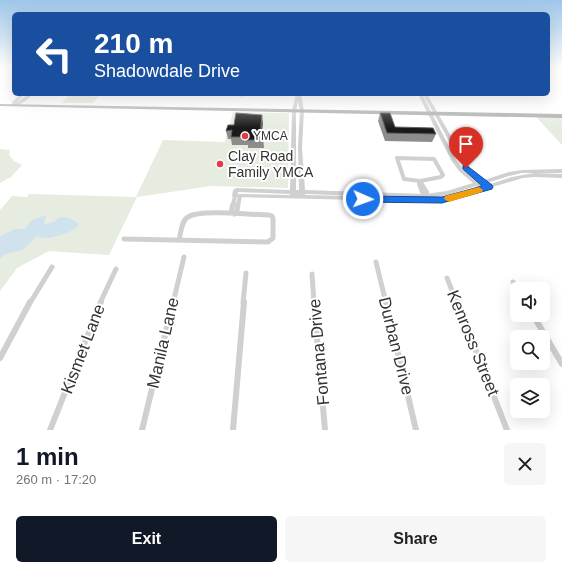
<!DOCTYPE html>
<html lang="en">
<head>
<meta charset="utf-8">
<style>
	:root { --surface:#fff; --page:#f6f6f6; --text:#222; --muted:#767676; --accent:#111827 }
	body { margin:0; font-family:Helvetica,sans-serif; background:var(--page); color:var(--text); height:100vh; display:flex; flex-direction:column; font-size:15px; white-space:nowrap }
	* { box-sizing:border-box; margin:0 }
	p { font-size:13px; color:var(--muted) }
	.icon { flex:none; width:22px; height:22px; fill:none; stroke:currentColor; stroke-width:2; stroke-linecap:round; stroke-linejoin:round }
	.map { position:relative; height:430px; overflow:hidden }
	.sheet { display:flex; flex-direction:column; background:var(--surface); flex:1 }
	.sheet>* { flex:none }
	.banner { position:absolute; left:12px; top:12px; width:538px; height:84px; border-radius:6px; box-shadow:0 4px 16px #0002; background:#1a4fa0; color:#fff; overflow:hidden }
	.buttons { position:absolute; left:510px; top:282px; display:grid; gap:8px }
	.buttons a { display:grid; place-items:center; width:40px; height:40px; border-radius:6px; background:var(--surface); box-shadow:0 4px 16px #0002; font-size:20px }
	.pin { position:absolute; display:grid; place-items:center; width:34px; height:34px; color:#fff; margin:-41px -17px; border-radius:50% 50% 50% 0; rotate:-45deg; box-shadow:0 0 4px #0007 }
	.pin .icon { rotate:45deg }
	.me { position:absolute; width:44px; margin:-22px; rotate:92deg; stroke-linejoin:round; filter:drop-shadow(0 0 3px #0008) }
	.turn { display:flex; align-items:center; gap:14px; height:84px; padding:0 16px; font-size:18px }
	.turn .icon { width:52px; height:52px; stroke-width:2.5 }
	.turn b { display:block; font-size:28px; line-height:34px }
	.round { display:grid; place-items:center; flex:none; width:42px; height:42px; border-radius:6px; background:var(--page) }
	.headline { display:flex; align-items:center; justify-content:space-between; height:68px; padding:0 16px }
	h1 { font-size:24px; font-weight:700; line-height:30px; color:var(--accent) }
	.action { display:flex; gap:8px; margin-top:auto; padding:8px 16px }
	.action a { flex:1; height:46px; border-radius:6px; background:var(--accent); color:#fff; font-size:16px; font-weight:700; line-height:46px; text-align:center }
	.action a+a { background:var(--page); color:var(--text) }
	.map>svg:first-child { display:block }
</style>
</head>
<body>
<div class="map">
<svg width="562" height="430" viewBox="0 0 562 430">
	<rect width="100%" height="100%" fill="#fff"/>
	<path fill="#e6ecdf" d="M70,94H101L93,103H62Z
		M233,112L289,113L288,188L211,186L137,197L109,255L49,251L17,268L0,291V210L12,196L27,197L29,194L136,197L163,140L225,142Z
		M536,117H557L562,119V145Z
		M0,149L10,150L9,155L14,161L22,165L11,177L0,183Z"/>
	<path fill="#cfe2ee" d="M43,216H46L44,224C62,224 54,209 78,223V226C72,233 44,242 37,236L22,250L6,254L0,258V236L15,229H25L32,220Z"/>
	<g fill="none" stroke-linecap="round" stroke-linejoin="round">
		<path stroke="#d0d0d0" stroke-width="3" d="M222,94L244,95"/>
		<path stroke="#d0d0d0" stroke-width="4" d="M397,158L434,159L443,175L441,177L420,181L404,179Z
			M420,181L427,192L425,196
			M421,182L419,184L422,192L425,194
			M233,205L235,196
			M238,205L240,196"/>
		<path stroke="#d0d0d0" stroke-width="5" d="M233,204L231,212L234,214
			M234,214L237,211L238,204
			M124,239L268,242L273,238V219L272,216L269,215C252,215 201,209 188,217C181,221 181,233 179,240
			M376,262L386,303
			M312,274L314,303
			M447,278L457,303
			M513,282L517,289
			M30,303L52,267
			M100,303L116,269
			M173,303L184,257
			M243,303L246,273"/>
		<path stroke="#d0d0d0" stroke-width="6" d="M314,302L325,430
			M386,302L416,430
			M457,302L507,430
			M533,315L562,364
			M0,358L30,302
			M50,430L101,302
			M142,430L173,302
			M233,430L244,302"/>
		<path fill="#d0d0d0" fill-rule="evenodd" d="M21,94H25L16,103C22,100 26,94 33,94C27,100 21,105 13,106L12,102Z
			M296,94H301L304,111L302,147L305,190L425,194L447,191L473,183L459,171L451,160L418,94H422L456,160L463,169L478,182L479,181L464,168L423,94H427L468,166L484,180L509,172L522,170L562,169V173H522L509,176L487,183V185L512,177L534,173L562,174V178L534,177L523,178L442,202L233,197L232,196L233,190L236,188L290,190L292,111ZM298,101L300,111L298,147L299,190H296V111ZM476,186L478,188L442,198H428L447,195ZM238,192L290,194V195L238,194ZM305,194L392,197L305,195Z"/>
		<path fill="#ababab" fill-rule="evenodd" d="M0,104L562,114V118L0,106Z"/>
	</g>
	<path fill="#8c8c8c" d="M380,113L395,127L436,134L432,142L385,141L378,121Z
		M263,123L261,135H263L264,148H248V145H232L231,139H228L226,131Z"/>
	<path fill="#5f5f5f" d="M262,115L263,123L261,140L260,135Z"/>
	<path fill="#1a1a1a" stroke="#5f5f5f" d="M236,113L262,115L260,135H263V140H247V137H231L232,130L226,131L228,125H234Z
		M380,113H390L395,127L433,128L436,134L387,133Z"/>
	<linearGradient id="sky" x2="0" y2="1"><stop stop-color="#9ec6ea"/><stop offset="0.53" stop-color="#fff"/><stop offset="1" stop-color="#fff" stop-opacity="0"/></linearGradient>
	<rect width="562" height="128" fill="url(#sky)"/>
	<path fill="#1a73e8" stroke="#114b97" d="M466,165L492,185L493,187L492,189L442,203L363,202L359,199L363,196L442,197L482,186L463,169V166Z"/>
	<path fill="#f59e0b" d="M479,187L483,190L482,192L449,202L444,199L445,196Z"/>
	<g fill="#e63946" stroke="#fff" stroke-width="1.5">
		<circle cx="245" cy="136" r="4"/>
		<circle cx="220" cy="164" r="4"/>
	</g>
	<g text-anchor="middle" dominant-baseline="central" stroke-width="4" stroke-linejoin="round" paint-order="stroke">
		<g font-size="12" fill="#333" stroke="#fff" text-anchor="start">
			<text x="253" y="136">YMCA</text>
		</g>
		<g font-size="14" fill="#333" stroke="#fff" text-anchor="start">
			<text x="228" y="156">Clay Road<tspan x="228" dy="16">Family YMCA</tspan></text>
		</g>
		<g font-size="17" fill="#333" stroke="#fff">
			<text transform="translate(163 343) rotate(-77)">Manila Lane</text>
			<text transform="translate(473 343) rotate(68)">Kenross Street</text>
			<text transform="translate(396 346) rotate(76)">Durban Drive</text>
			<text transform="translate(83 349) rotate(-69)">Kismet Lane</text>
			<text transform="translate(319 352) rotate(-95)">Fontana Drive</text>
		</g>
	</g>
</svg>
<div class="buttons">
<a><svg class="icon" aria-label="sound" viewBox="0 0 24 24"><path d="M4 9h4l5-4v14l-5-4H4zM17 9q2 3 0 6"/></svg></a>
<a><svg class="icon" aria-label="search" viewBox="0 0 24 24"><circle cx="10" cy="10" r="6"/><path d="M15 15l6 6"/></svg></a>
<a><svg class="icon" aria-label="layers" viewBox="0 0 24 24"><path d="M12 4l9 5-9 5-9-5zM3 14l9 5 9-5"/></svg></a>
</div>
<div class="pin" style="left:466px;top:168px;background:#d93025"><svg class="icon" aria-label="arrive" viewBox="0 0 24 24"><path d="M6 21V4h12l-3 4 3 4H6"/></svg></div>
<svg class="me" style="left:363px;top:199px" viewBox="-20 -20 40 40"><circle r="17" fill="#1a73e8" stroke="#fff" stroke-width="3"/><path d="M0-11L8 9 0 5-8 9z" fill="#fff"/></svg>
<div class="banner">
<div class="turn"><svg class="icon" aria-label="left" viewBox="0 0 24 24"><path d="M17 20v-9H6M10 6l-5 5 5 5"/></svg><div><b>210 m</b>Shadowdale Drive</div></div>
</div>
</div>
<section class="sheet">
<div class="headline"><div><h1>1 min</h1><p>260 m · 17:20</p></div><a class="round"><svg class="icon" aria-label="close" viewBox="0 0 24 24"><path d="M6 6l12 12M18 6L6 18"/></svg></a></div>
<div class="action"><a>Exit</a><a>Share</a></div>
</section>
</body>
</html>
